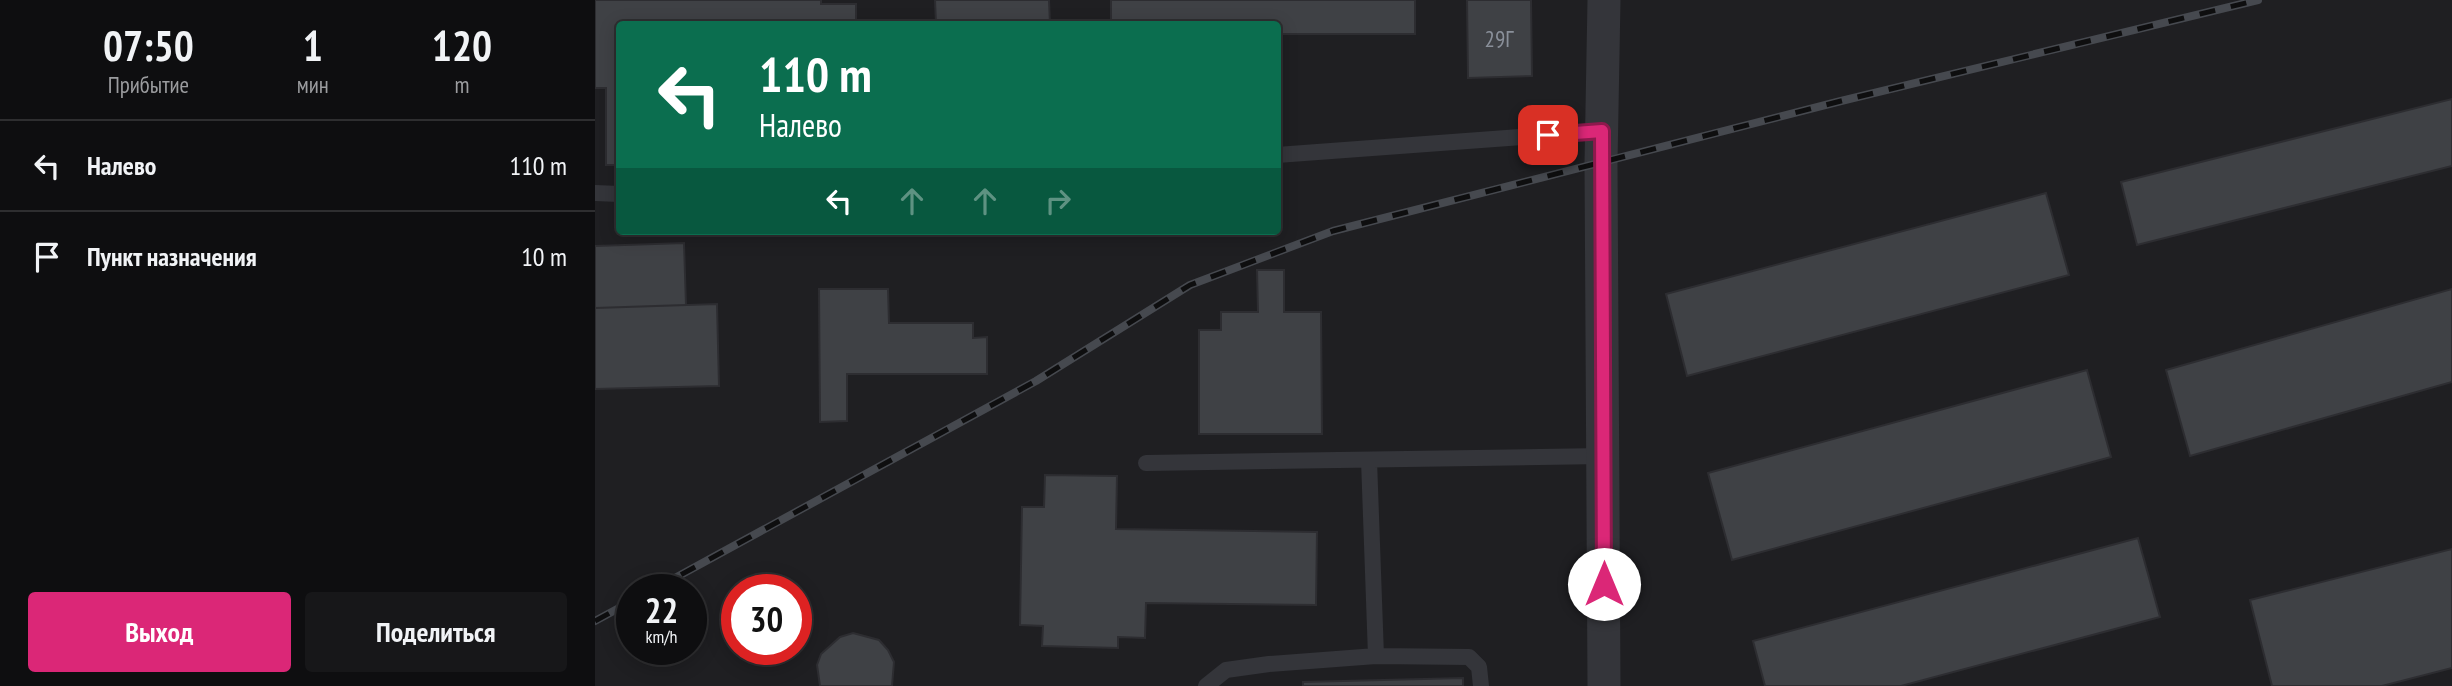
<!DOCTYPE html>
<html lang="ru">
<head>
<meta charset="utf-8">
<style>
	:root { --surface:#0e0e10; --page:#171719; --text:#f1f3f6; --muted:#9b9c9f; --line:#2e2e30; --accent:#db2777 }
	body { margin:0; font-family:"PT Sans Narrow",sans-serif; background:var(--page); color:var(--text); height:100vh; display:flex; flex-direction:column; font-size:26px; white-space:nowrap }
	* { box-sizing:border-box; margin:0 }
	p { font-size:23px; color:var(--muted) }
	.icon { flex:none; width:38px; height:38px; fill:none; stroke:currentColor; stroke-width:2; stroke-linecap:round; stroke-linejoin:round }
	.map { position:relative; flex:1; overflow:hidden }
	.drawer { display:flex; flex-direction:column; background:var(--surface); width:595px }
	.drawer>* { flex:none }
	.guide { position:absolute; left:21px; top:21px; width:665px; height:214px; border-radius:7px; box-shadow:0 4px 18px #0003,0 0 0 2px var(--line); background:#0b6e4f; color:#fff; overflow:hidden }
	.speed { position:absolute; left:21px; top:574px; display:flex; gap:14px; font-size:35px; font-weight:700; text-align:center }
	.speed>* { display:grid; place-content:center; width:91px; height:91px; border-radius:50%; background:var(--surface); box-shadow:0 4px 18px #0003,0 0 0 2px var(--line); line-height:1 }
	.speed small { font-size:18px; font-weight:400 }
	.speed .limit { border:10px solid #d22; background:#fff; color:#111 }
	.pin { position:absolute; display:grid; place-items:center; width:60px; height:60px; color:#fff; margin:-30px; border-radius:14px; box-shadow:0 4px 10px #0006 }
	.me { position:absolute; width:77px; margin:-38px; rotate:0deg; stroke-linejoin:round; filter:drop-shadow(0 0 5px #0008) }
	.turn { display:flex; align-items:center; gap:24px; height:147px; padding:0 28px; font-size:32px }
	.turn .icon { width:91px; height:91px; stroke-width:2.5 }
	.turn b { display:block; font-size:49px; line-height:60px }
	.lanes { display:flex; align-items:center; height:66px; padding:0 28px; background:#0003; justify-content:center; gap:35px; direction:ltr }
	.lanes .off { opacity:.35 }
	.eta { display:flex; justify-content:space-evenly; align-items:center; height:119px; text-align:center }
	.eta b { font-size:42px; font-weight:800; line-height:49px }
	.action { display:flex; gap:14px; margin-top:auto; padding:14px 28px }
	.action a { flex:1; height:80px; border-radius:7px; background:var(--accent); color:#fff; font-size:28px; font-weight:800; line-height:80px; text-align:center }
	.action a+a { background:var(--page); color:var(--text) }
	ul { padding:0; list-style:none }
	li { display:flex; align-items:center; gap:21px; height:91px; padding:0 28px; border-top:2px solid var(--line) }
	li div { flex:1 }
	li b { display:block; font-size:26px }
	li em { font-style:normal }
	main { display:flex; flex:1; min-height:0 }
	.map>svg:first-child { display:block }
</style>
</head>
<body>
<main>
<section class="drawer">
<div class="eta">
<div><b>07:50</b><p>Прибытие</p></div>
<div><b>1</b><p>мин</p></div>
<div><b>120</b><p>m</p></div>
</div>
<ul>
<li><svg class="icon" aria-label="left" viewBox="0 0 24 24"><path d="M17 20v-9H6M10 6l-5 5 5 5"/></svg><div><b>Налево</b></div><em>110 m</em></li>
<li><svg class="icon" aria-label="arrive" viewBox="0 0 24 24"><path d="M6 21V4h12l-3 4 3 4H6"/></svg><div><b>Пункт назначения</b></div><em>10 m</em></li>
</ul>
<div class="action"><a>Выход</a><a>Поделиться</a></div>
</section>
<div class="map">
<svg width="1857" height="686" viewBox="0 0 1857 686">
	<rect width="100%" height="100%" fill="#131315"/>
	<path fill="#1f1f22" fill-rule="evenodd" d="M0,0H1857V686H0ZM24,24H682V231H24ZM37,590H96V649H37ZM142,590H201V649H142Z"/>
	<path fill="#3f4145" stroke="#2d2d31" stroke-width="2" d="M0,0H226V4H261V24H24V165H11V88H0Z
		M340,0H454L455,24H341Z
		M516,0H820V34H682V24H516Z
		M872,0H936L937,76L873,78Z
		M1857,99V166L1542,245L1526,182Z
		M1451,193L1474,275L1092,376L1071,294Z
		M89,243L91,305L0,308V246Z
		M662,270H689V312H726L727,434H604V330H626V312H663Z
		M224,289H293L294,323H378V338L392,337V374H252V421L225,422Z
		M1857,289V382L1595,456L1571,370Z
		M122,304L124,386L0,389V308Z
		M1492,370L1516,457L1137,560L1113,473Z
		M450,475L522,476L521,529L722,532L721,605L551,603L550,638L523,637V648L447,646L448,626L425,625L427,507H449Z
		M1543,538L1565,617L1306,686H1170L1158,641Z
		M1857,549V668L1787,686H1677L1655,600Z
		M258,633L284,640L293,650L299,662L297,686H225L222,665L226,654L245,637Z
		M868,678V686H708V682Z"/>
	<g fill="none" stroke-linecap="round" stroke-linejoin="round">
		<path stroke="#34353a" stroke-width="16" d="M682,155L1007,131
			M0,193L24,194
			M774,460L781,656
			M551,463L1008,456
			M611,686L631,670L674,664L781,656L874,657L884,667L886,686"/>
		<path stroke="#34353a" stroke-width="33" d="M1009,0L1006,163L1009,686"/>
		<defs>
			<path id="rail" d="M58,590L441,381L595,285L738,231L1246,101L1663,0
				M0,621L37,601"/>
		</defs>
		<use href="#rail" stroke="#46494f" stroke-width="8"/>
		<use href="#rail" stroke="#0e0e0f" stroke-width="5" stroke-dasharray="16" stroke-linecap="butt"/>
	</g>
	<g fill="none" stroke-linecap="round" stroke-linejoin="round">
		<defs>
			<path id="route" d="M953,135L1007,131L1009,584"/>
		</defs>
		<use href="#route" stroke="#8e194d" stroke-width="18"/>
		<use href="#route" stroke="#db2777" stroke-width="12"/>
	</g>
	<g text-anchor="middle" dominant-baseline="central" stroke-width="5" stroke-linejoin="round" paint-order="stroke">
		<g font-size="23" fill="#8a909a">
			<text x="904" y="38">29Г</text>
		</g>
	</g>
</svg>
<div class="speed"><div>22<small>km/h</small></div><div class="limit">30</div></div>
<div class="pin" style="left:953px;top:135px;background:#d93025"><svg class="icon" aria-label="arrive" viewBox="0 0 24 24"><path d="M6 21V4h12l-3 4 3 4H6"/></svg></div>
<svg class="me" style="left:1009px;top:584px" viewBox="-20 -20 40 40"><circle r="19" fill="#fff"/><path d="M0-13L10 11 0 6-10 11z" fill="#db2777"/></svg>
<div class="guide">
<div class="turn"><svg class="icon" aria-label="left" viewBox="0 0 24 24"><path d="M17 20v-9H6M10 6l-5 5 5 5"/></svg><div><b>110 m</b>Налево</div></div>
<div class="lanes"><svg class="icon" aria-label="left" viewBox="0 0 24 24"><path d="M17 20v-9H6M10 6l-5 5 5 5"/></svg><svg class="icon off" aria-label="ahead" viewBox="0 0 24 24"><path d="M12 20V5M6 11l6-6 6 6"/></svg><svg class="icon off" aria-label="ahead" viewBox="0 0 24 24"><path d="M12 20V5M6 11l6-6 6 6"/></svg><svg class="icon off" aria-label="right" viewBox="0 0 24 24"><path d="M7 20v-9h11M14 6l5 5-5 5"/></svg></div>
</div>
</div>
</main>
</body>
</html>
